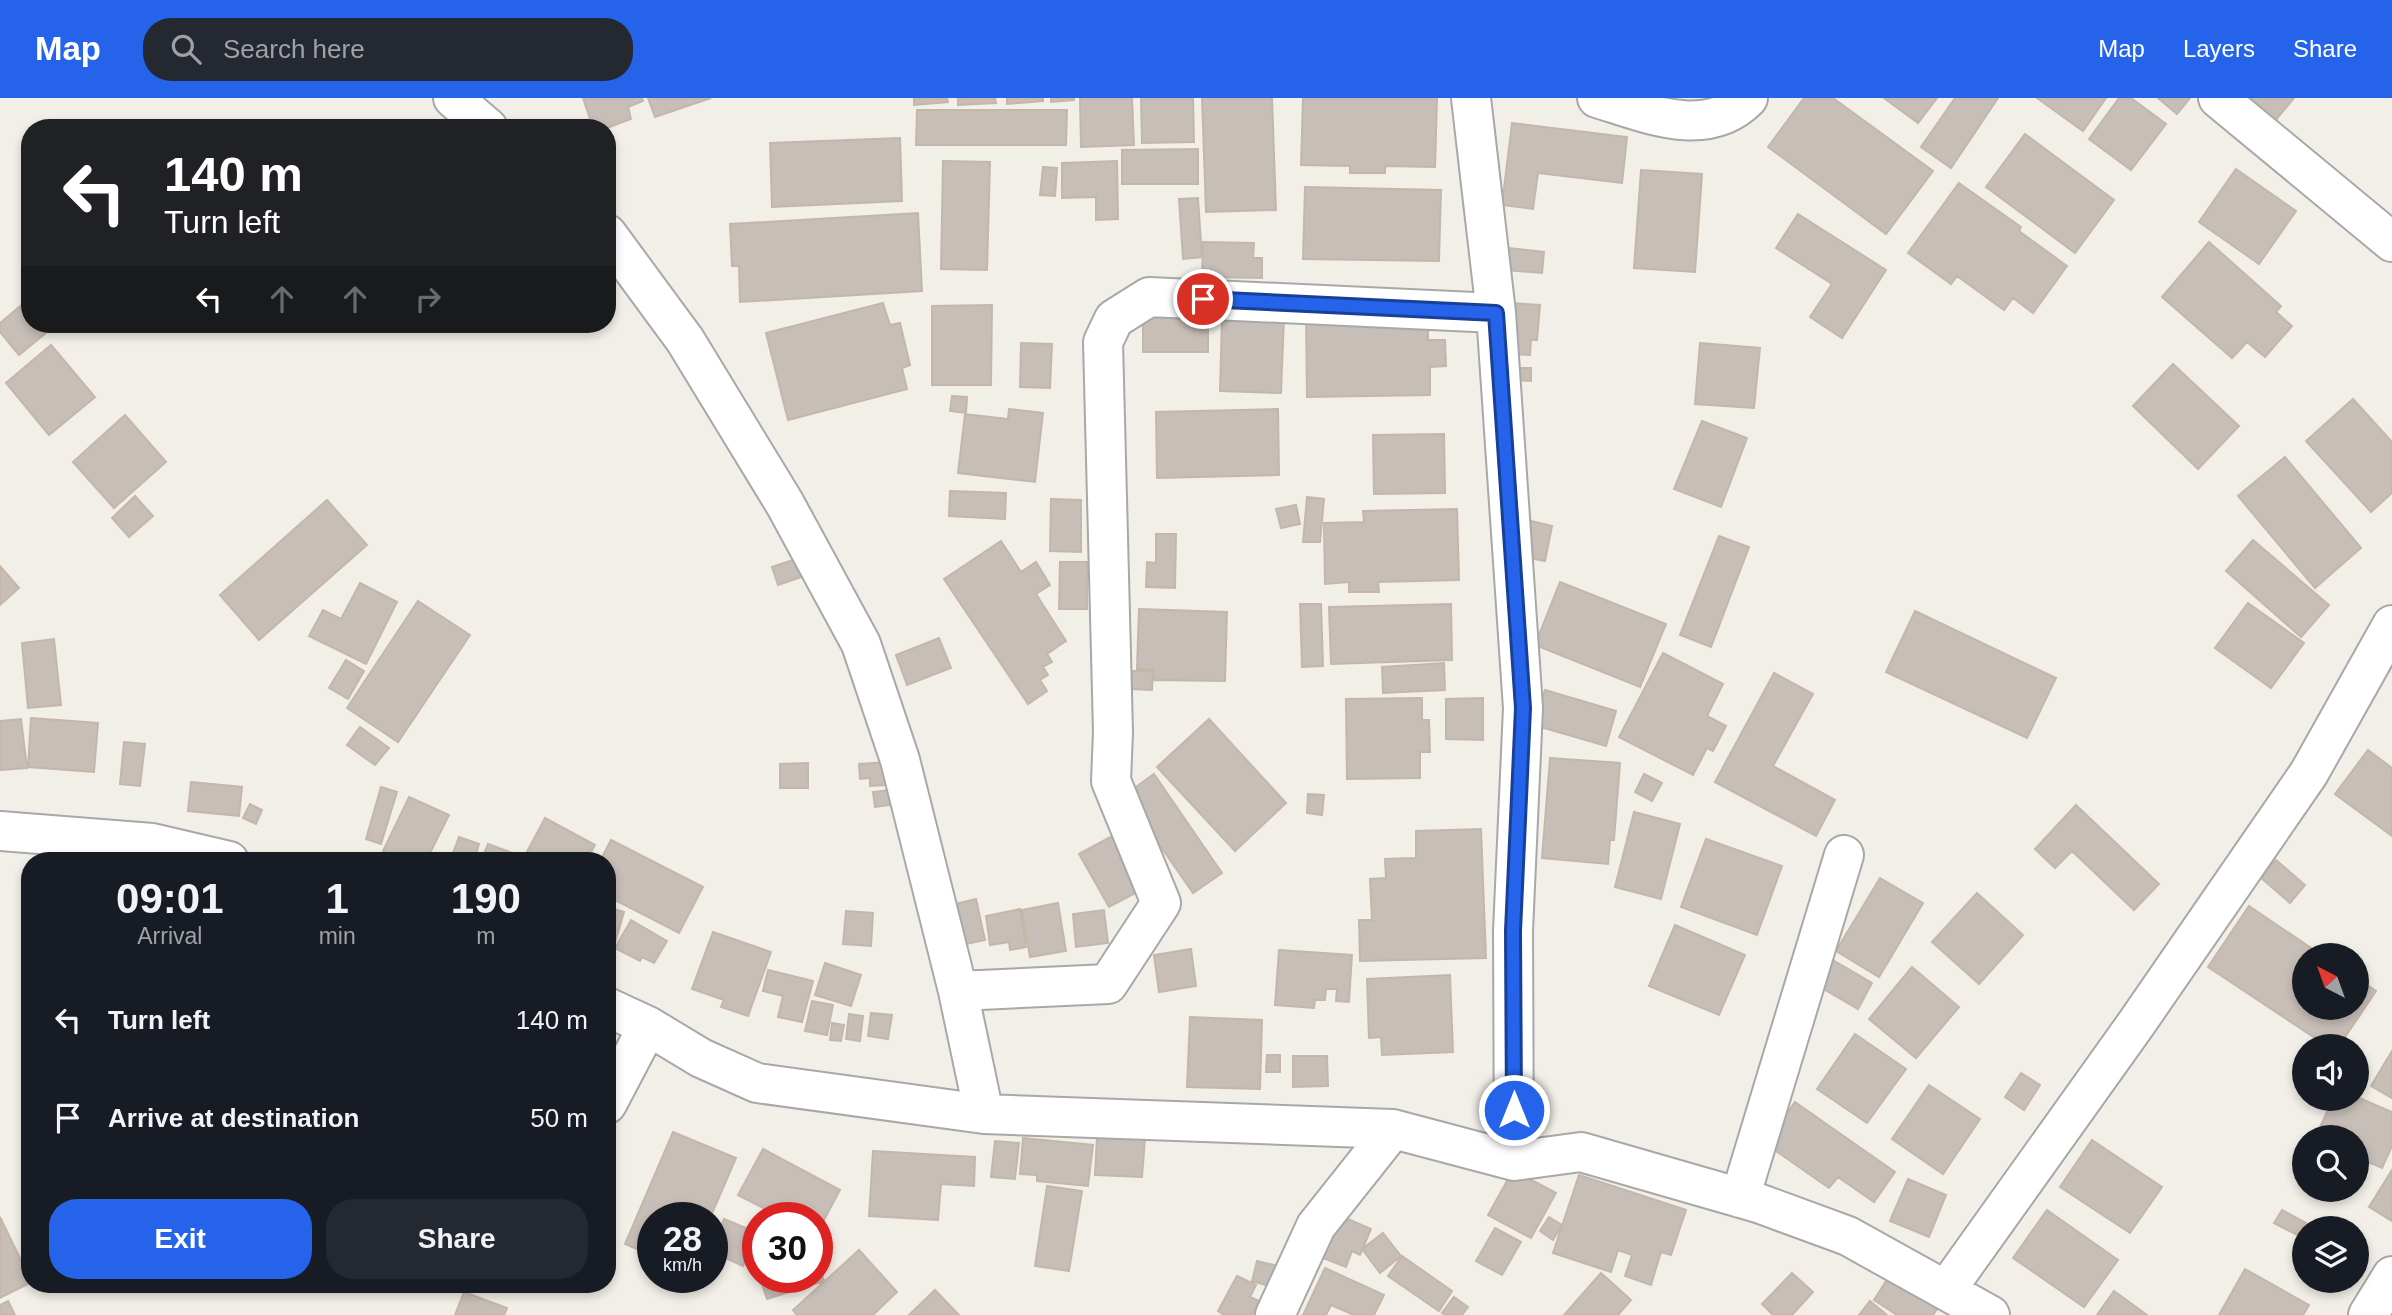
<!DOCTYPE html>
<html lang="en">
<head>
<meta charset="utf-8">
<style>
	:root { --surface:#171b24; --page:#242831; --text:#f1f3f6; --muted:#9ea1a6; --accent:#2563eb }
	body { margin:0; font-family:Helvetica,sans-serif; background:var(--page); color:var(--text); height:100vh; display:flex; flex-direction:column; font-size:26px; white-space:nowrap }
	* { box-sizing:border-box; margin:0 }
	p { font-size:23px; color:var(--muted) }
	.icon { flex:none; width:38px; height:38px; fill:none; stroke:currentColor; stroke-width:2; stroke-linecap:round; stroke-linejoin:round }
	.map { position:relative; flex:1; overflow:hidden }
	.sheet { position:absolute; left:21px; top:754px; width:595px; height:441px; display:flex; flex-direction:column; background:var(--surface); border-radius:28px; box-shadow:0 4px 10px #0003 }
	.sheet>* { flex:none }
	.banner { position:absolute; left:21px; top:21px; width:595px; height:214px; border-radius:28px; box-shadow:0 4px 10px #0003; background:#202124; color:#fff; overflow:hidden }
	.needle { width:46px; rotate:319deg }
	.fabs { position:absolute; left:2292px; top:845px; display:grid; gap:14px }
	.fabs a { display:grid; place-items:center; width:77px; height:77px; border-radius:50%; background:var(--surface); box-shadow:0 4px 10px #0003; font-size:35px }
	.speed { position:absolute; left:637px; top:1104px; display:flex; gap:14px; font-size:35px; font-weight:700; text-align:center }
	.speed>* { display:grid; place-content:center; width:91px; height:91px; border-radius:50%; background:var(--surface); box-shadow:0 4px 10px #0003; line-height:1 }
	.speed small { font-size:18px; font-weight:400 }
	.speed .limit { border:10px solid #d22; background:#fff; color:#111 }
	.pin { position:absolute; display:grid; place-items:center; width:60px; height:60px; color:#fff; margin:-30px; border:4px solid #fff; border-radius:50%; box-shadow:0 2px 7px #0007 }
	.me { position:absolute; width:77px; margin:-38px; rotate:0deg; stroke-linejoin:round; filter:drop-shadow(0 0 5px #0008) }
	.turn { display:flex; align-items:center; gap:24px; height:147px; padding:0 28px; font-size:32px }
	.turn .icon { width:91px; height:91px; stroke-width:2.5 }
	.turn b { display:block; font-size:49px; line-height:60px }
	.lanes { display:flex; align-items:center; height:66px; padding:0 28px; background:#0003; justify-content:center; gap:35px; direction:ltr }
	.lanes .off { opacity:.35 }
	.eta { display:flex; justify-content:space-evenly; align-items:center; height:119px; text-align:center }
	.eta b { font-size:42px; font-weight:700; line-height:49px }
	.cta { display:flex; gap:14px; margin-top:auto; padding:14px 28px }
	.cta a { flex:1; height:80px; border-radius:28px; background:var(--accent); color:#fff; font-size:28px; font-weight:700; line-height:80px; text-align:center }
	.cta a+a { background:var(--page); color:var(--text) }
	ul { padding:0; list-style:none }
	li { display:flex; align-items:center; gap:21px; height:98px; padding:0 28px }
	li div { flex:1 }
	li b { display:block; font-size:26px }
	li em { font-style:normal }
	header { display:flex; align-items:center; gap:42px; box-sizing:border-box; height:98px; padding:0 35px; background:var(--accent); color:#fff }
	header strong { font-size:33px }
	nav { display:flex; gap:38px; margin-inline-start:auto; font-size:24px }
	.search { width:490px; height:63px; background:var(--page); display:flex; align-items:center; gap:18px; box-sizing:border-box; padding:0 24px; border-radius:28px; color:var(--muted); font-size:26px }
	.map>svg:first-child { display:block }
</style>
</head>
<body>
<header>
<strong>Map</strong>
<div class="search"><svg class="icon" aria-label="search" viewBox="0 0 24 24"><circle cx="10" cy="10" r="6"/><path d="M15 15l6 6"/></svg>Search here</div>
<nav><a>Map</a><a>Layers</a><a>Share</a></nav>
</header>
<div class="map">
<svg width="2392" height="1217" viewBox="0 0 2392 1217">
	<rect width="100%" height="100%" fill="#f2efe8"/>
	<path fill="#c7beb7" stroke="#c4b7aa" stroke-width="2" d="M583,0H642L643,3L628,9L631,21L607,30H593Z
		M648,0H711L655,19Z
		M914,0H947L948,4L914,7Z
		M958,0H995L996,5L958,7Z
		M1007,0H1043V3L1007,6Z
		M1051,0H1074V2L1051,4Z
		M1080,0H1132L1134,47L1081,49Z
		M1141,0H1193L1194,44L1142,45Z
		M1202,0H1272L1276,112L1206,114Z
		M1303,0H1437L1435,69L1385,68V75H1350V68L1301,67Z
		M1804,0H1833L1933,73L1886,136L1768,49Z
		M1884,0H1937L1918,25Z
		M1955,0H1998L1951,70L1921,49Z
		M2037,0H2106L2083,33Z
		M2119,0H2131L2166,26L2131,72L2089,41Z
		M2158,0H2190L2177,16Z
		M2246,0H2294L2274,24Z
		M917,12H1067L1066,47H916Z
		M1512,25L1627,39L1622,85L1538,75L1533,111L1502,107Z
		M2025,36L2114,102L2075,155L1986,89Z
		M900,40L902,103L772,109L770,45Z
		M1198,51V86H1122V52Z
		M943,63L990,64L987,172L941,171Z
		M1117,63L1118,121L1096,122V99L1062,100V65Z
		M1043,69L1057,70L1055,98L1040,97Z
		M2236,71L2296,113L2259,166L2199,124Z
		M1641,72L1702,76L1695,174L1634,170Z
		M1959,85L2021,129L2019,133L2067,168L2033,215L2013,200L2004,212L1957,178L1951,186L1908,155Z
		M1305,89L1441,92L1439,163L1303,161Z
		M1198,100L1202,159L1183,161L1179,101Z
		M918,115L922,193L740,204L739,168H732L730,126Z
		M1798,116L1886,172L1842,240L1810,219L1832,186L1776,150Z
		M1203,144L1254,145L1253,160H1262V180L1202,179Z
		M2209,144L2281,208L2276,214L2292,228L2265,259L2247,244L2232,260L2162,199Z
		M1509,150L1544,154L1542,175L1506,172Z
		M24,205L30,212V226H41L47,234L19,257L0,234V225Z
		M883,205L890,227L900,225L910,267L902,270L907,291L788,322L766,235Z
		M1511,205L1540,207L1537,242H1531L1530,257L1508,256Z
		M992,207L991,287H932V208Z
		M1428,213V242H1445L1446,268L1430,269V297L1307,299L1306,215Z
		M1208,214V254H1143V215Z
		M1222,220H1284L1281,295L1220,293Z
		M1021,245L1052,246L1050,290L1020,289Z
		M1700,245L1760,250L1754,310L1695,306Z
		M51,247L95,299L49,337L6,285Z
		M2173,266L2239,328L2198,371L2133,308Z
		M1513,270H1531V283L1513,282Z
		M952,298L967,299L966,315L950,313Z
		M2353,301L2392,344V395L2371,414L2306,343Z
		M1009,311L1043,315L1035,384L958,375L965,316L1008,321Z
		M1278,311L1279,377L1157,380L1156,314Z
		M125,317L166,364L114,410L73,364Z
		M1702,323L1747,340L1721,409L1674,391Z
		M1444,336L1445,395L1374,396L1373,337Z
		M2285,359L2361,450L2315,490L2238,398Z
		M950,393L1006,395L1005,421L949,418Z
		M135,398L153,418L129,439L112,420Z
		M1307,399L1324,401L1320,444H1303Z
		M1051,401L1081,402V454L1050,453Z
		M327,402L367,447L259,542L220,497Z
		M1296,407L1300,426L1281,430L1276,411Z
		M1457,411L1459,482L1378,484L1379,494H1349V484L1325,486L1324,425L1364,424L1363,413Z
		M1527,422L1552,428L1545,463L1519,458Z
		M1156,436H1176L1175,490L1146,489L1147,464L1156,465Z
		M1719,438L1749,449L1711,549L1680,537Z
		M2253,442L2329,507L2301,539L2226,473Z
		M1001,443L1021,474L1036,464L1050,487L1036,496L1066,543L1047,556L1052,564L1043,569L1048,577L1040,582L1047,593L1028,606L944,481Z
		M796,461L801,479L778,487L772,469Z
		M1060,464H1087V511H1059Z
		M0,468L19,490L0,507Z
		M1560,484L1666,526L1640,589L1535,547Z
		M360,485L397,504L366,566L309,538L323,512L341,521Z
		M418,503L470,537L398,644L347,610Z
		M2248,505L2304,545L2271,590L2215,550Z
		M1300,506H1321L1323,568L1302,569Z
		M1451,506L1452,562L1331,566L1329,509Z
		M1139,511L1227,514L1225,583L1153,582V572L1137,571Z
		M1915,513L2056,580L2027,640L1886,574Z
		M939,540L951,570L907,587L896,557Z
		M54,541L61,607L28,610L22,545Z
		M1663,555L1723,586L1707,618L1726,628L1713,653L1707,650L1693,677L1619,639Z
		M346,562L364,573L348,601L329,590Z
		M1444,565L1445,592L1383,595L1382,569Z
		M1128,573H1153L1152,592L1128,591Z
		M1774,575L1813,596L1773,668L1835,702L1816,738L1715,684Z
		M1545,592L1616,613L1606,648L1534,627Z
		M1422,600V622H1429L1430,654H1420V680L1347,681L1346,601Z
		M1483,600V642L1446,641V601Z
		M31,620L98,625L94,674L28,669Z
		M21,621L27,670L0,672V623Z
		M1209,621L1286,705L1235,753L1157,669Z
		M360,629L389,650L375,667L347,647Z
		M124,644L145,646L140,688L120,686Z
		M2368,652L2392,670V738L2335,696Z
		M1550,660L1620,665L1614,742H1610L1608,766L1542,760Z
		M888,664L889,687L870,688V680L860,681L859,666Z
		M808,665V690H780V666Z
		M1154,676L1222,775L1193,795L1125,697Z
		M1644,676L1662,685L1652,703L1635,694Z
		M191,684L242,689L239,718L188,713Z
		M381,689L397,694L381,746L366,741Z
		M889,692L891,707L875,709L873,694Z
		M1308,696L1324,697L1322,717L1307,715Z
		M409,699L449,717L426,763H404L383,753Z
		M250,706L262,712L256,726L243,720Z
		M2076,707L2159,786L2134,812L2072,753L2055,770L2035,751Z
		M1634,714L1680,726L1661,801L1615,789Z
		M545,720L595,747L586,763H527L523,761Z
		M1481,731L1486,860L1360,863L1359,822H1372L1370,781L1386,780L1385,761L1416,760V733Z
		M1112,738L1141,792L1109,809L1079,756Z
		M459,739L479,746L474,763H450Z
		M1706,741L1782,768L1757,837L1681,809Z
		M611,742L703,789L679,835L607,798V763H600Z
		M488,746L515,756L512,763H481Z
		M2276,762L2305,787L2290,805L2261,780Z
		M1880,780L1923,805L1879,879L1836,853Z
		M1977,795L2023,837L1979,886L1932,844Z
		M976,801L985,842L956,848L947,808Z
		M1058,805L1066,853L1030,859L1022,812Z
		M2249,808L2323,858H2305V910H2357V880L2376,893L2339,948H2327L2208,869Z
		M607,809L624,814L614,848L607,846Z
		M1020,811L1026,849L1010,852L1009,844L990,847L986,818Z
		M1104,812L1108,845L1076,849L1073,816Z
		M846,813L873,815L871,848L843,846Z
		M631,822L667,843L654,865L642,859L640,863L615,850Z
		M1675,827L1745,857L1719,917L1649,888Z
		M713,834L771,854L748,918L721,909L724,902L692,891Z
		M1191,851L1196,888L1159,894L1154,857Z
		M1279,852L1352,857L1349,904L1336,903L1337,891H1326L1325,902H1315L1314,910L1275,907Z
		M1831,861L1872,885L1858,911L1815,886Z
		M825,865L861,877L851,908L815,897Z
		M1912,869L1959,909L1916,960L1869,921Z
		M768,872L813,883L802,924L778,919L783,898L763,893Z
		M1450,877L1453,954L1382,957L1381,939L1369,940L1367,881Z
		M812,903L833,907L827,937L805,933Z
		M871,915L892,917L888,941L868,938Z
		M849,916L863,918L860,943L846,941Z
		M1190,919L1262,922L1260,991L1187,989Z
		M832,925L844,927L841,943L830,942Z
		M1855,936L1906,971L1867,1025L1817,991Z
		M2392,953V1000L2371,988Z
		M1267,957H1280V974H1266Z
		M1293,958H1327L1328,988L1293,989Z
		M2021,975L2040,987L2024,1012L2005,999Z
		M1929,987L1980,1021L1943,1076L1892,1041Z
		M2357,999L2392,1014V1048L2382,1070L2357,1059V1040H2315L2333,1001H2357Z
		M1795,1004L1895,1074L1874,1104L1838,1079L1829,1090L1766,1046Z
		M673,1034L736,1060L710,1120H653V1158L625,1146Z
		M1097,1039L1145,1041L1142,1079L1095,1077Z
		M1023,1040L1093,1047L1088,1088L1037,1083V1077L1020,1076Z
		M2092,1042L2162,1089L2130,1135L2060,1089Z
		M995,1043L1019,1045L1015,1081L991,1079Z
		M763,1051L840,1092L817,1135V1120H783L738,1097Z
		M873,1053L975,1059L974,1088L941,1086L938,1122L869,1118Z
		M1513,1072L1556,1095L1531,1140L1488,1117Z
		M2392,1072V1123L2369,1109Z
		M1579,1077L1686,1112L1671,1157L1661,1154L1651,1187L1625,1178L1632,1157L1618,1152L1611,1174L1553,1155Z
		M1908,1081L1946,1097L1929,1139L1890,1123Z
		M1047,1088L1082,1093L1069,1173L1035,1168Z
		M2047,1112L2118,1162L2084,1209L2013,1160Z
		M2282,1112L2306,1125L2299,1138L2274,1125Z
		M1341,1118L1371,1131L1360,1157L1352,1153L1346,1169L1323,1160Z
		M0,1119L30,1181V1185L0,1200Z
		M1549,1119L1562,1127L1553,1142L1540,1133Z
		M724,1121L758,1135L743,1168L712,1154V1148Z
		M1495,1130L1521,1144L1502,1177L1476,1163Z
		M1383,1135L1401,1158L1380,1175L1362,1151Z
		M859,1152L897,1194L873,1217H797L793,1212Z
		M1402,1158L1452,1193L1439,1213L1388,1178Z
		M817,1162L824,1183L767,1201L760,1180H817Z
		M1257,1163L1278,1168L1272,1189L1252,1183Z
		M1325,1170L1384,1197L1374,1217H1354L1331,1207L1326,1217H1303Z
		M2245,1171L2309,1207L2303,1217H2219Z
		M1601,1175L1631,1202L1618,1217H1564Z
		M1792,1175L1813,1194L1792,1217H1773L1762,1206Z
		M1890,1177L1939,1208L1933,1217H1897L1874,1202Z
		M1237,1178L1256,1187L1250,1199L1259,1203L1252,1217H1224L1218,1213Z
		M935,1192L959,1217H909Z
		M2114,1193L2147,1217H2097Z
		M464,1194L507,1210L504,1217H455Z
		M1454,1199L1468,1209L1462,1217H1446L1442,1215Z
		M8,1203L15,1217H0V1207Z
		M1870,1203L1887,1217H1859Z"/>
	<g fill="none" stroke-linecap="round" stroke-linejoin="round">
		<defs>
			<path id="minor" d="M453,0L488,30
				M1471,0L1496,215L1523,610L1513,833L1514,1063
				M1597,0C1646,15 1707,42 1748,0
				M2218,0L2392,144
				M607,136L685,242L785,406L861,546L900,662L958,893L984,1016
				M0,733L152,745L229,763
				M958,893L1108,886L1161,805L1111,683L1113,634L1103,244L1114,221L1149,199L1496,215
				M607,909L648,928L701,960L757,985L984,1016L1393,1031L1514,1063L1581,1054L1758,1105L1848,1138L1990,1217
				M607,1006L648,928
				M1740,1100L1844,757
				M1946,1192L2136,926L2309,675L2392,527
				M1275,1217L1316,1128L1393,1031
				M2368,1217L2392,1178"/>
		</defs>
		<use href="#minor" stroke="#a8a8a8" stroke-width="42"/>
		<use href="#minor" stroke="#fff" stroke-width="38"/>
	</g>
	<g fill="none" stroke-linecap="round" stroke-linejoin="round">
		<defs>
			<path id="route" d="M1203,201L1496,215L1523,610L1513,833L1514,1012"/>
		</defs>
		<use href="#route" stroke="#184099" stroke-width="18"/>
		<use href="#route" stroke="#2563eb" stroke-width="12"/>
	</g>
</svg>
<div class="fabs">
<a><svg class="needle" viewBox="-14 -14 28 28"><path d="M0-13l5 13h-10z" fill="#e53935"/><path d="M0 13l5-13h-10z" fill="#9ea1a6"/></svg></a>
<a><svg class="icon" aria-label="sound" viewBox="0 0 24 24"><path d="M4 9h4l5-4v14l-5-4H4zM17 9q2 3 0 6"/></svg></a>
<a><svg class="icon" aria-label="search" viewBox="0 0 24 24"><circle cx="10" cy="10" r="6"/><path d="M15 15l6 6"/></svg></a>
<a><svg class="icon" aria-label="layers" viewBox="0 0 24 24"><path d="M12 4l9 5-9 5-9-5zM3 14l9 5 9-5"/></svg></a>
</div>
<div class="speed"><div>28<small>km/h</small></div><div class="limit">30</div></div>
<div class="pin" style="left:1203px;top:201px;background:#d93025"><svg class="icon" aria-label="arrive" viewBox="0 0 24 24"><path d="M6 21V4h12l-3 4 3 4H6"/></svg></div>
<svg class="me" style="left:1514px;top:1012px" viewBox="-20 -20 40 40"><circle r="17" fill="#2563eb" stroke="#fff" stroke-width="3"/><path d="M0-11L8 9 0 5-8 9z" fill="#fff"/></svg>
<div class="banner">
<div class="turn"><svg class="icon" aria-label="left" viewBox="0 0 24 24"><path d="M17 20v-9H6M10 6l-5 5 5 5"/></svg><div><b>140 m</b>Turn left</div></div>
<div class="lanes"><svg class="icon" aria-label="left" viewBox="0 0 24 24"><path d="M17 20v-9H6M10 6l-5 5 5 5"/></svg><svg class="icon off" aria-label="ahead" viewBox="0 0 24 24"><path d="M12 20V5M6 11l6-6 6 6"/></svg><svg class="icon off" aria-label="ahead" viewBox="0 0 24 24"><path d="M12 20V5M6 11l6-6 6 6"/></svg><svg class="icon off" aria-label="right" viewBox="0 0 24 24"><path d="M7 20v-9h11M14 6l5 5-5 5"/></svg></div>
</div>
<section class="sheet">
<div class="eta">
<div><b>09:01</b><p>Arrival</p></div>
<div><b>1</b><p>min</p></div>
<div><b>190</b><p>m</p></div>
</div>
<ul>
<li><svg class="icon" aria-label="left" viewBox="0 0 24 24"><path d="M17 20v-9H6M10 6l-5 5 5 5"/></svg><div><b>Turn left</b></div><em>140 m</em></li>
<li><svg class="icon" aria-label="arrive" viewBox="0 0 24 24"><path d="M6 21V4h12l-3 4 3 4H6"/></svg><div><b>Arrive at destination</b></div><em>50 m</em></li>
</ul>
<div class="cta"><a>Exit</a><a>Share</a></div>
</section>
</div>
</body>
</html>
